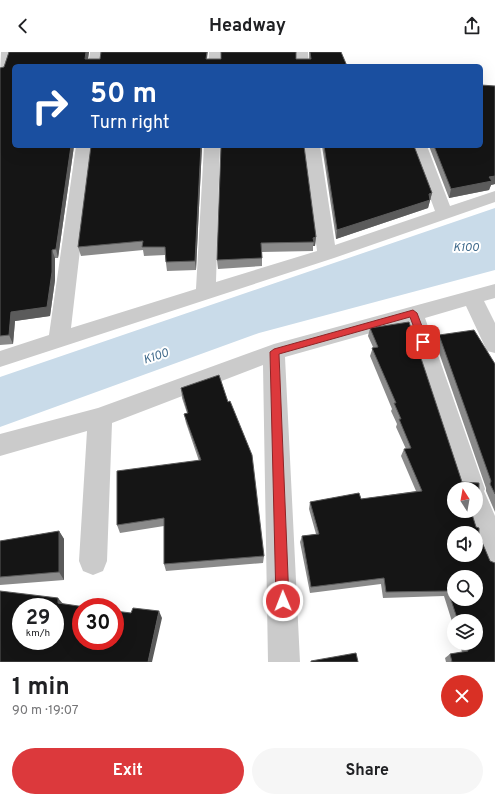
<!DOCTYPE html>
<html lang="en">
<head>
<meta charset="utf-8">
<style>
	:root { --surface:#fff; --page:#f6f6f6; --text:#202124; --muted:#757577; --accent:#dc393c }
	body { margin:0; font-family:Overpass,sans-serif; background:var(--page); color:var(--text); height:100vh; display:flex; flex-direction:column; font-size:15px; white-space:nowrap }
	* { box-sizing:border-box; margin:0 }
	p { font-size:13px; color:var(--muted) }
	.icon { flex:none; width:22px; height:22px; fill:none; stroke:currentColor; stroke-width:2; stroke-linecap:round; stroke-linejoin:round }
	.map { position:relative; height:610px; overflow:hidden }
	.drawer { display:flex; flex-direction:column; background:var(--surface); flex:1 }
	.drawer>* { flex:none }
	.banner { position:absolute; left:12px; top:12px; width:471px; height:84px; border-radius:6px; box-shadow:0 4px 16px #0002; background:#1a4fa0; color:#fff; overflow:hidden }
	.needle { width:26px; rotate:349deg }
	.controls { position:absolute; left:447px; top:430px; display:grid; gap:8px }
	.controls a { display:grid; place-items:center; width:36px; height:36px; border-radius:50%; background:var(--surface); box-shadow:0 4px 16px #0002; font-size:20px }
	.speed { position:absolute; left:12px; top:546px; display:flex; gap:8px; font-size:20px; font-weight:700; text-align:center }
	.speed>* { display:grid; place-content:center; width:52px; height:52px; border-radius:50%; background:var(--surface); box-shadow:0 4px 16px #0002; line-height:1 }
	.speed small { font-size:10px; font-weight:400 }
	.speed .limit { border:6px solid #d22; background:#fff; color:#111 }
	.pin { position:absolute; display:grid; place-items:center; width:34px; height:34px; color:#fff; margin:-17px; border-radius:8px; box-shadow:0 2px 6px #0006 }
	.me { position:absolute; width:44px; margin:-22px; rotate:359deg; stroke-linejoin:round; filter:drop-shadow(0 0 3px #0008) }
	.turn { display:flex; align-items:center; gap:14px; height:84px; padding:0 12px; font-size:18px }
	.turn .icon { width:52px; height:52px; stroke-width:2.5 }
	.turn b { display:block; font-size:28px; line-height:34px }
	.round { display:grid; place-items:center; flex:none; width:42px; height:42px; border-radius:21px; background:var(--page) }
	.summary { display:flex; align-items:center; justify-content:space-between; height:68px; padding:0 12px }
	h1 { font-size:24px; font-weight:700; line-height:30px }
	.primary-button { display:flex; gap:8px; margin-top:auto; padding:8px 12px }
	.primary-button a { flex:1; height:46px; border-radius:24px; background:var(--accent); color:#fff; font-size:16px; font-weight:700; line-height:46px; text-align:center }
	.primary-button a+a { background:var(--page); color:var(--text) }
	header { display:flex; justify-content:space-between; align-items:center; height:52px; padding:0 12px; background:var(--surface); font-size:18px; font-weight:700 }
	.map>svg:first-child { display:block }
</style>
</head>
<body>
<header><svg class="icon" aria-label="back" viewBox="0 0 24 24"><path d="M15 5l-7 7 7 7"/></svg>Headway<svg class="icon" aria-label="share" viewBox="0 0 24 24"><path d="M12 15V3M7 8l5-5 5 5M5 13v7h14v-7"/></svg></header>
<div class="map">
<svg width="495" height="610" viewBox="0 0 495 610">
	<rect width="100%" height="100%" fill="#fff"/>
	<path fill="#c9dbe9" d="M495,156V218L259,281L0,375V325Z"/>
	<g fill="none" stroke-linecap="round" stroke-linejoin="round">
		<path fill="#cbcbcb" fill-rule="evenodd" d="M1,0H13L5,22L0,23Z
			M90,0H102L100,14H88Z
			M209,0H221L220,14H208Z
			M296,0H308L309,14H297Z
			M76,94H92L71,276L196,237L204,94H220L216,230L317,199L304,94H320L335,193L435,159L411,94H427L450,154L495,139V150L334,206L0,315V299L49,283Z
			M495,232V246L484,249L495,271V301L487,299L466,254L425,266L485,437L484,439L495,464V518L485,514L476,489V481H473L466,459H476V437H459L406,271L285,305L300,610H268L263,313L112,371L107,509L103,519L93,523L83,519L79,509L87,379L0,404V382L98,356L274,292Z"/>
	</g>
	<path fill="#8a8a8a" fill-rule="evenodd" d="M9,0H89L88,7H100L101,0H208L207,7H309V0H341L14,94H74L58,206H55V228L50,264L15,269L13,292L0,293V16L4,15Z
		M495,34V132L491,133L489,138L449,146L429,94H481Z
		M91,94H202L196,218L167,219L165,203L144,204L143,198L81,204L78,195Z
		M221,94L316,185L315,194H313V199L262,200V214L218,217L217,208Z
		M322,94H414L432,141L428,156L336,187Z
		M409,270L462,430L479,431V451L476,455V437H454V459H471L476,475L479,476V483L490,509L495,511V610H446L445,606L450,602L462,600L459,591H476V569H454V576L444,544L383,546L381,532L310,541L300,490L302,484L316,482L309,457L310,450L359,441L361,447L416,439L401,404L404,397H406L396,375L397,372L391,359L392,357L370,304L373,295L368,284L370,276ZM454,481H476V503H454ZM454,525H476V547H454Z
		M439,283L495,312V460L486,439V436L436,292Z
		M181,336L264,504L263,511L166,519L164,512V474L120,481L117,473L199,409L186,371L184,362L187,361L182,346Z
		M59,479L64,487V528L0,533V489Z"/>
	<path fill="#5b5b5b" d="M86,0H89L87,14L85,7Z
		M71,94H74L58,206L56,197Z
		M201,94H202L196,218L195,209Z
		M495,124V132L491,133L489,138L449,146L451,137L489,125Z
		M432,141L428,156L336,187L337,178L429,142Z
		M316,185L315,194H313L314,190L313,186Z
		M52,198L55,206V228L50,264L15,269L13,292L9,283L11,260Z
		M59,479L64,487V528L59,520Z
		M58,546L64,553L58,551Z
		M159,559L162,566L152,610H148Z"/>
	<path fill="#151515" stroke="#5b5b5b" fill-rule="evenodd" d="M9,0H86L85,7H100L101,0H207L206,7H221V0H296V7H311L310,0H341L347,14H14V94H71L56,197L52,198V220L47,255L11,260L9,283L0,284V16L4,15Z
		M481,33L495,34V124L489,125L492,129L451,137L434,94H481Z
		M91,94H201L195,209L166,210L165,195H142L143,189L78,195Z
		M221,94H304L316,185L313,186L314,190L261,191L262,206L217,208Z
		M324,94H414L432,141L429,142L430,148L337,178Z
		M409,270L462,430L479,431V451H476V437H454V459H471L476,475L479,476V483L490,509L495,511V610H452L450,602L468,599L466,591H476V569H458L448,539L386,540L384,526L311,535L302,484L319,482L310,450L359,441L361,447L422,439L404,397L411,396L399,367H401L394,351H396L372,296L378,295L370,276ZM454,481H476V503H454ZM454,525H476V547H454Z
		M474,278L495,312V442L490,432L491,429L439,283Z
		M219,323L228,350L230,349L252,403L264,504L164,512V466L117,473V419L201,408L184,362L188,361L181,336Z
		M59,479V520L0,525V489Z
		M0,539L58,546V551L85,555H81V589H115V559L131,561L133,556L159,559L148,610H0ZM21,555H55V589H21Z
		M356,601L358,610H311V609Z"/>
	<path fill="#dc393c" stroke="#8f2527" d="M413,258L417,261L428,290L426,292H420L410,265L279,302L289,549L287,553L283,555L278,553L276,549L270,300L274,297Z"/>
	<g text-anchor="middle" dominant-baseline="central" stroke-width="4" stroke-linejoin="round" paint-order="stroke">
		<g font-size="12" font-style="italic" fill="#406a8b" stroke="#fff">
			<text x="466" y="196">K100</text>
			<text transform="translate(156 305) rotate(-18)">K100</text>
		</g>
	</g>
</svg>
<div class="controls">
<a><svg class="needle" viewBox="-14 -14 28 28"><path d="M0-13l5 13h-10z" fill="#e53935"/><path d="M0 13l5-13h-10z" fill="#757577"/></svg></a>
<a><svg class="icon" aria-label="sound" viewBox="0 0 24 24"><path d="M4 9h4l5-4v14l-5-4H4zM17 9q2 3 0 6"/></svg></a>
<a><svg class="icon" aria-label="search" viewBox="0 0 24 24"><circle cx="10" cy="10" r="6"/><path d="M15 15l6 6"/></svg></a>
<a><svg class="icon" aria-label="layers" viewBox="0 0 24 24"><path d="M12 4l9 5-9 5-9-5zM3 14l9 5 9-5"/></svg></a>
</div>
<div class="speed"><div>29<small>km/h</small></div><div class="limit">30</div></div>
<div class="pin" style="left:423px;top:290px;background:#d93025"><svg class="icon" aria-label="arrive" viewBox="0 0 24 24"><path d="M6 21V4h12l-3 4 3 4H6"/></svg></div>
<svg class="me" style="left:283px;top:549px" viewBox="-20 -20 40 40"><circle r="17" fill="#dc393c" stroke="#fff" stroke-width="3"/><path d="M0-11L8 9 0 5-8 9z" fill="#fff"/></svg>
<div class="banner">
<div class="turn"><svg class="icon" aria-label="right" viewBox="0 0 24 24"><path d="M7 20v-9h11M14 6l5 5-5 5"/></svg><div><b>50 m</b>Turn right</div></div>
</div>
</div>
<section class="drawer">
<div class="summary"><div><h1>1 min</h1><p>90 m · 19:07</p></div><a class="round" style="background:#d93025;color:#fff"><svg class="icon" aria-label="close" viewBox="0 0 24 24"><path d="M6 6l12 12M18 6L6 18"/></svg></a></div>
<div class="primary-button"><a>Exit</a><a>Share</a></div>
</section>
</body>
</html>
